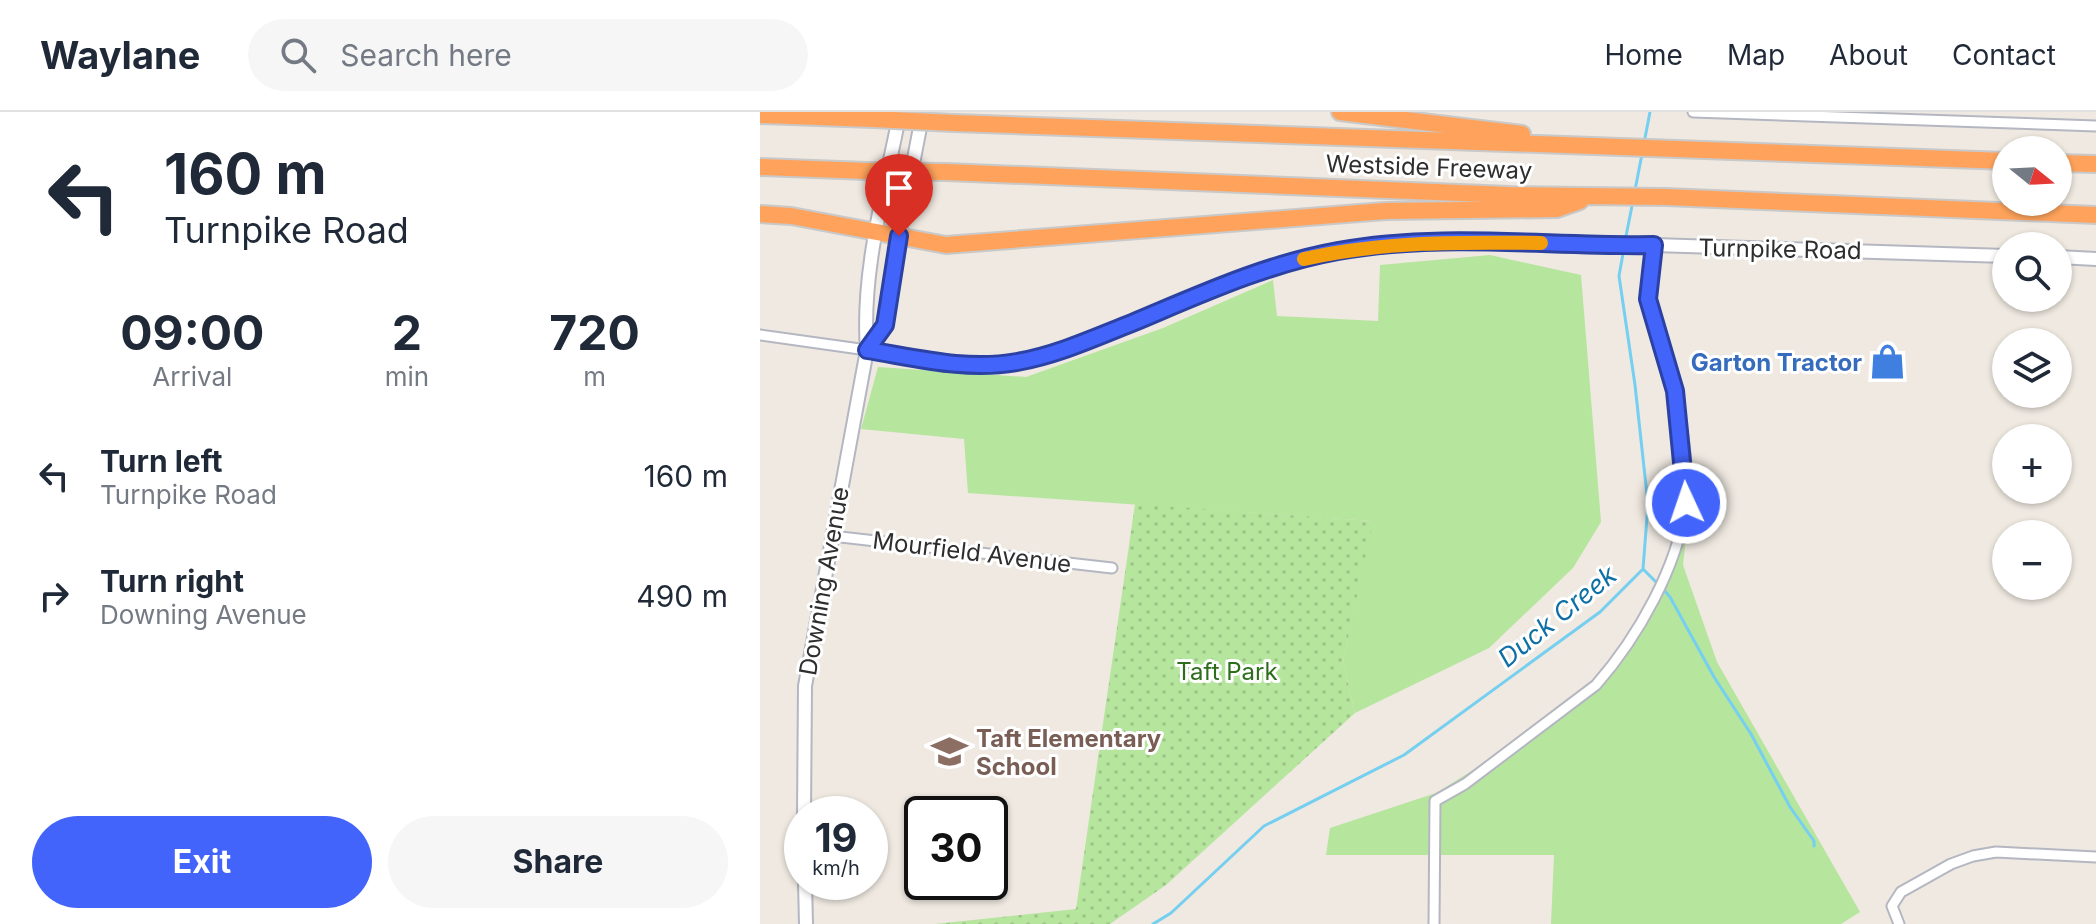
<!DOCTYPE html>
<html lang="en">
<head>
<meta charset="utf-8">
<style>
	:root { --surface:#fff; --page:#f6f6f7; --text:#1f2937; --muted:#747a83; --line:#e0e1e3; --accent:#4264fb }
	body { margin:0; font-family:Inter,sans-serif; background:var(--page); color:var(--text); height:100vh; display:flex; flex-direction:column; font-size:30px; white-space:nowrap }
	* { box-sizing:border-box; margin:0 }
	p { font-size:26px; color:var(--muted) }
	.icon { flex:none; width:44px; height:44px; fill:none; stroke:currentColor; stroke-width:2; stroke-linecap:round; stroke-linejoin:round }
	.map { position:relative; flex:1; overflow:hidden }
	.drawer { display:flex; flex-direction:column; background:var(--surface); width:760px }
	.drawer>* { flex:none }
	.hud { background:#fff; color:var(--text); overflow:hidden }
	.needle { width:52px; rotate:108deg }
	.fabs { position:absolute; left:1232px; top:24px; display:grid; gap:16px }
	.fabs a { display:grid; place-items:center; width:80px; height:80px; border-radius:50%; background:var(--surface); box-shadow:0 2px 6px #0004; font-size:40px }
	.speed { position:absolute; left:24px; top:684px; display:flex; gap:16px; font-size:40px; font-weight:700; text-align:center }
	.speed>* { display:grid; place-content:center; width:104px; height:104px; border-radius:50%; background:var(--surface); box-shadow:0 2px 6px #0004; line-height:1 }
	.speed small { font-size:20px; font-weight:400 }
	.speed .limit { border:4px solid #111; border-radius:12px; background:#fff; color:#111 }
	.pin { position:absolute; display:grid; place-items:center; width:68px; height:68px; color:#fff; margin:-82px -34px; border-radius:50% 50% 50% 0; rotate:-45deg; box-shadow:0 0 8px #0007 }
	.pin .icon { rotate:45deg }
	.me { position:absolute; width:88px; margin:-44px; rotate:357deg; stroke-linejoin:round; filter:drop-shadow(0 0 6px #0008) }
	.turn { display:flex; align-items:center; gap:28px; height:168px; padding:0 32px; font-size:36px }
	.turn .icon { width:104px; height:104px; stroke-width:2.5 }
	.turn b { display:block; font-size:56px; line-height:68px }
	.eta { display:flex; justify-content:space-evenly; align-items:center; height:136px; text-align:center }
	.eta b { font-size:48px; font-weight:700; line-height:56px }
	.primary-button { display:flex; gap:16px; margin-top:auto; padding:16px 32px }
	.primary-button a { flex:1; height:92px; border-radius:48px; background:var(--accent); color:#fff; font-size:32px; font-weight:700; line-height:92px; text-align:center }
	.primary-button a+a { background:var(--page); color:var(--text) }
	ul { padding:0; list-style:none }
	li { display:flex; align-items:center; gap:24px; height:120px; padding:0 32px }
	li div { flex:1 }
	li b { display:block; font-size:30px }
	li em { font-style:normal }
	header { display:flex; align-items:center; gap:48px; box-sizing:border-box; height:112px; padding:0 40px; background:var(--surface); border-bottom:2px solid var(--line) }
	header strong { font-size:38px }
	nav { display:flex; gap:44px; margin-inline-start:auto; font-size:28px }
	.search { width:560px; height:72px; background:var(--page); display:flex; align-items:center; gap:20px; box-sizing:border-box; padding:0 28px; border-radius:44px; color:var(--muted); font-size:30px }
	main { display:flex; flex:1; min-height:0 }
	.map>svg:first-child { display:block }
</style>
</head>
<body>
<header>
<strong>Waylane</strong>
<div class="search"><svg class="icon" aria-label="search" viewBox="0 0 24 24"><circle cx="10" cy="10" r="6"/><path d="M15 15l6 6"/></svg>Search here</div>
<nav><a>Home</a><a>Map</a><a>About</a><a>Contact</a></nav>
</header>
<main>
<section class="drawer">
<div class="hud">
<div class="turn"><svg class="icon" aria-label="left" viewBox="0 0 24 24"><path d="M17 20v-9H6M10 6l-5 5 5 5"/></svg><div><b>160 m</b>Turnpike Road</div></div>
</div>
<div class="eta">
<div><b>09:00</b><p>Arrival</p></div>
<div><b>2</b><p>min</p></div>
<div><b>720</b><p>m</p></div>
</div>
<ul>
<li><svg class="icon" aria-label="left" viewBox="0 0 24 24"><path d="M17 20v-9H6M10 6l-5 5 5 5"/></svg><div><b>Turn left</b><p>Turnpike Road</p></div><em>160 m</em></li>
<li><svg class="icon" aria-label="right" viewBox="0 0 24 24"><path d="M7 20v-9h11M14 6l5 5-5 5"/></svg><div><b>Turn right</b><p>Downing Avenue</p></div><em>490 m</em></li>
</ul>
<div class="primary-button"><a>Exit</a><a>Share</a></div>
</section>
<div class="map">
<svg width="1336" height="812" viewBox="0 0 1336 812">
	<defs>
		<pattern id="park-dots" width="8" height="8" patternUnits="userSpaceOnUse" patternTransform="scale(2)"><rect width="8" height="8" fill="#b6e59e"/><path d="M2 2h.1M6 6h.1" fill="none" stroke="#9dc588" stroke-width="1.8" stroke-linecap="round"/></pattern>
	</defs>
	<rect width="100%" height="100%" fill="#efe9e1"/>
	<path fill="#b6e59e" d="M730,143L821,163L841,410L813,456L729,536L595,601L583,550L612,409L208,381L204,327L101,317L118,255L266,265L403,216L513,168L517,204L618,209L620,153Z
		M930,389L923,453L957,550L1100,800L1081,812H791L794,743H566L570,716L676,681L799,605L865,535L907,446Z"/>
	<path fill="url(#park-dots)" d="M375,392L613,409L583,550L595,601L406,773L350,812H175L316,797Z"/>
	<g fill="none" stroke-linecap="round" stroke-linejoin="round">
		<path stroke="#75cff0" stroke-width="3" d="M884,31L890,0
			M875,78L882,42
			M865,129L873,89
			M883,457L897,471
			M903,477L910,485L954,565L991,622L1030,695L1054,729V734
			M393,812L411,801L504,714L644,643L840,500L883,457L888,392L875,273L859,164L864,136"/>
		<defs>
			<path id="street" d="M933,0L1336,14
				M0,223L107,238
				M72,424L352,456
				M674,812L675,689L705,672L836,573C878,525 919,453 926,390C930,361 921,310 916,281C910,249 892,219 888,187C886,170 891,150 894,133H888
				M1139,812L1132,794L1141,780L1191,752L1213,744L1236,740L1336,745"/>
			<path id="secondary" d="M894,133L1246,144
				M1298,145L1336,147
				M107,238C157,246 205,258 256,250C288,245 318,232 348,220C407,196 467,166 529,150C644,121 767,129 884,133
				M107,238L125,213L139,124L163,0
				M44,702L45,574L107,238C101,159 125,78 140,0
				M45,770L46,812"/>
			<path id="highway" d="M580,0L762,22
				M0,3L113,7
				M194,11L1246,49
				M1298,51L1336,52
				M0,55L107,59
				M186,60L749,83L906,85L1336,103
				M0,102L31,104L186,133L625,99L797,97L820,89"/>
		</defs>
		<use href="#street" stroke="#b4b7c1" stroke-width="13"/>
		<use href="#secondary" stroke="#b4b7c1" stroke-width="16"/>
		<use href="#highway" stroke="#c9c9c9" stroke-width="20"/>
		<use href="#street" stroke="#fff" stroke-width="9"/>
		<use href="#secondary" stroke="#fff" stroke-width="12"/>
		<use href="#highway" stroke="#ffa35c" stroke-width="16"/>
		<defs>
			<path id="highway-bridge" d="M113,7L194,11
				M107,59L186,60"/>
		</defs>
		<use href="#highway-bridge" stroke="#c9c9c9" stroke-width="20" stroke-linecap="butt"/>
		<use href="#highway-bridge" stroke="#ffa35c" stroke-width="16"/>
	</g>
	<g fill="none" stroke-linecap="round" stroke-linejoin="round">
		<defs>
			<path id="route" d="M139,124L125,213L107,238C157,246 206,259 257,250C297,243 334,226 372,211C439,183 506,152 578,139C682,120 789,135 894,133L888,187L915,279L926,391"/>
		</defs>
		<use href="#route" stroke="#2b41a3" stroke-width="20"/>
		<use href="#route" stroke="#4264fb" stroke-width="14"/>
		<path stroke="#f59e0b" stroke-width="14" d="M544,147C623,129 701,130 781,131"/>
	</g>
	<defs>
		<symbol id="shop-bare" viewBox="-9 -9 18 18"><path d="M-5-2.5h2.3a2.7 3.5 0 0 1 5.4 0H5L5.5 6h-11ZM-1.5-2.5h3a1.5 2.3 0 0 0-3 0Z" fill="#3f7fe0" stroke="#fff" stroke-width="2.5" paint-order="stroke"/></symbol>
		<symbol id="school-bare" viewBox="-9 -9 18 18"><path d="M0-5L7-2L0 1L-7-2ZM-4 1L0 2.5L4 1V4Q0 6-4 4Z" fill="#8d6e63" stroke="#fff" stroke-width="2.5" paint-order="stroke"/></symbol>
	</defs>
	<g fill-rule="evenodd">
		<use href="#shop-bare" x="1102" y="224" width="51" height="51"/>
		<use href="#school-bare" x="164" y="614" width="51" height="51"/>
	</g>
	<g text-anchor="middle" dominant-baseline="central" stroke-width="6" stroke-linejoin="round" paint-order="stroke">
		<g font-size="24" fill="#2e2e2e" stroke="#fff">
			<text transform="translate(669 55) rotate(2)">Westside Freeway</text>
			<text transform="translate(1020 137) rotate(1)">Turnpike Road</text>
			<text transform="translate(212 440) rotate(7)">Mourfield Avenue</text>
			<text transform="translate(64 469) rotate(-80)">Downing Avenue</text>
		</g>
		<g font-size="24" font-weight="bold" fill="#366cbe" stroke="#fff" text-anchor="end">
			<text x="1102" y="250">Garton Tractor</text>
		</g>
		<g font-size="24" fill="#2c6e1b" stroke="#fff">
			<text x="467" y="559">Taft Park</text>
		</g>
		<g font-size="24" font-weight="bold" fill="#785e54" stroke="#fff" text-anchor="start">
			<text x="216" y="626">Taft Elementary<tspan x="216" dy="28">School</tspan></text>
		</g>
		<g font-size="26" font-style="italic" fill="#0d6fa3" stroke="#fff">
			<text transform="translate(797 504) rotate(-39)">Duck Creek</text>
		</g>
	</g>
</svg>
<div class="fabs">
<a><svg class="needle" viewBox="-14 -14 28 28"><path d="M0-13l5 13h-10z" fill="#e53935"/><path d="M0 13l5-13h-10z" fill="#747a83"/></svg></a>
<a><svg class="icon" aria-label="search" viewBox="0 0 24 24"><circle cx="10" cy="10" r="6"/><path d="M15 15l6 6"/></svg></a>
<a><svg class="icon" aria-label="layers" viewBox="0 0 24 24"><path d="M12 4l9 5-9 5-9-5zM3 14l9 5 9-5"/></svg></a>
<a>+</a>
<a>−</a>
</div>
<div class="speed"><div>19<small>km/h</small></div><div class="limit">30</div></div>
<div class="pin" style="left:139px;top:124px;background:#d93025"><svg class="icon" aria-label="arrive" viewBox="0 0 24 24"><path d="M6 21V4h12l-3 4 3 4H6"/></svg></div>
<svg class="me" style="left:926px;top:391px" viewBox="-20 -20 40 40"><circle r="17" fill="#4264fb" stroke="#fff" stroke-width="3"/><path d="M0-11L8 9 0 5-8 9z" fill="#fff"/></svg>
</div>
</main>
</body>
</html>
